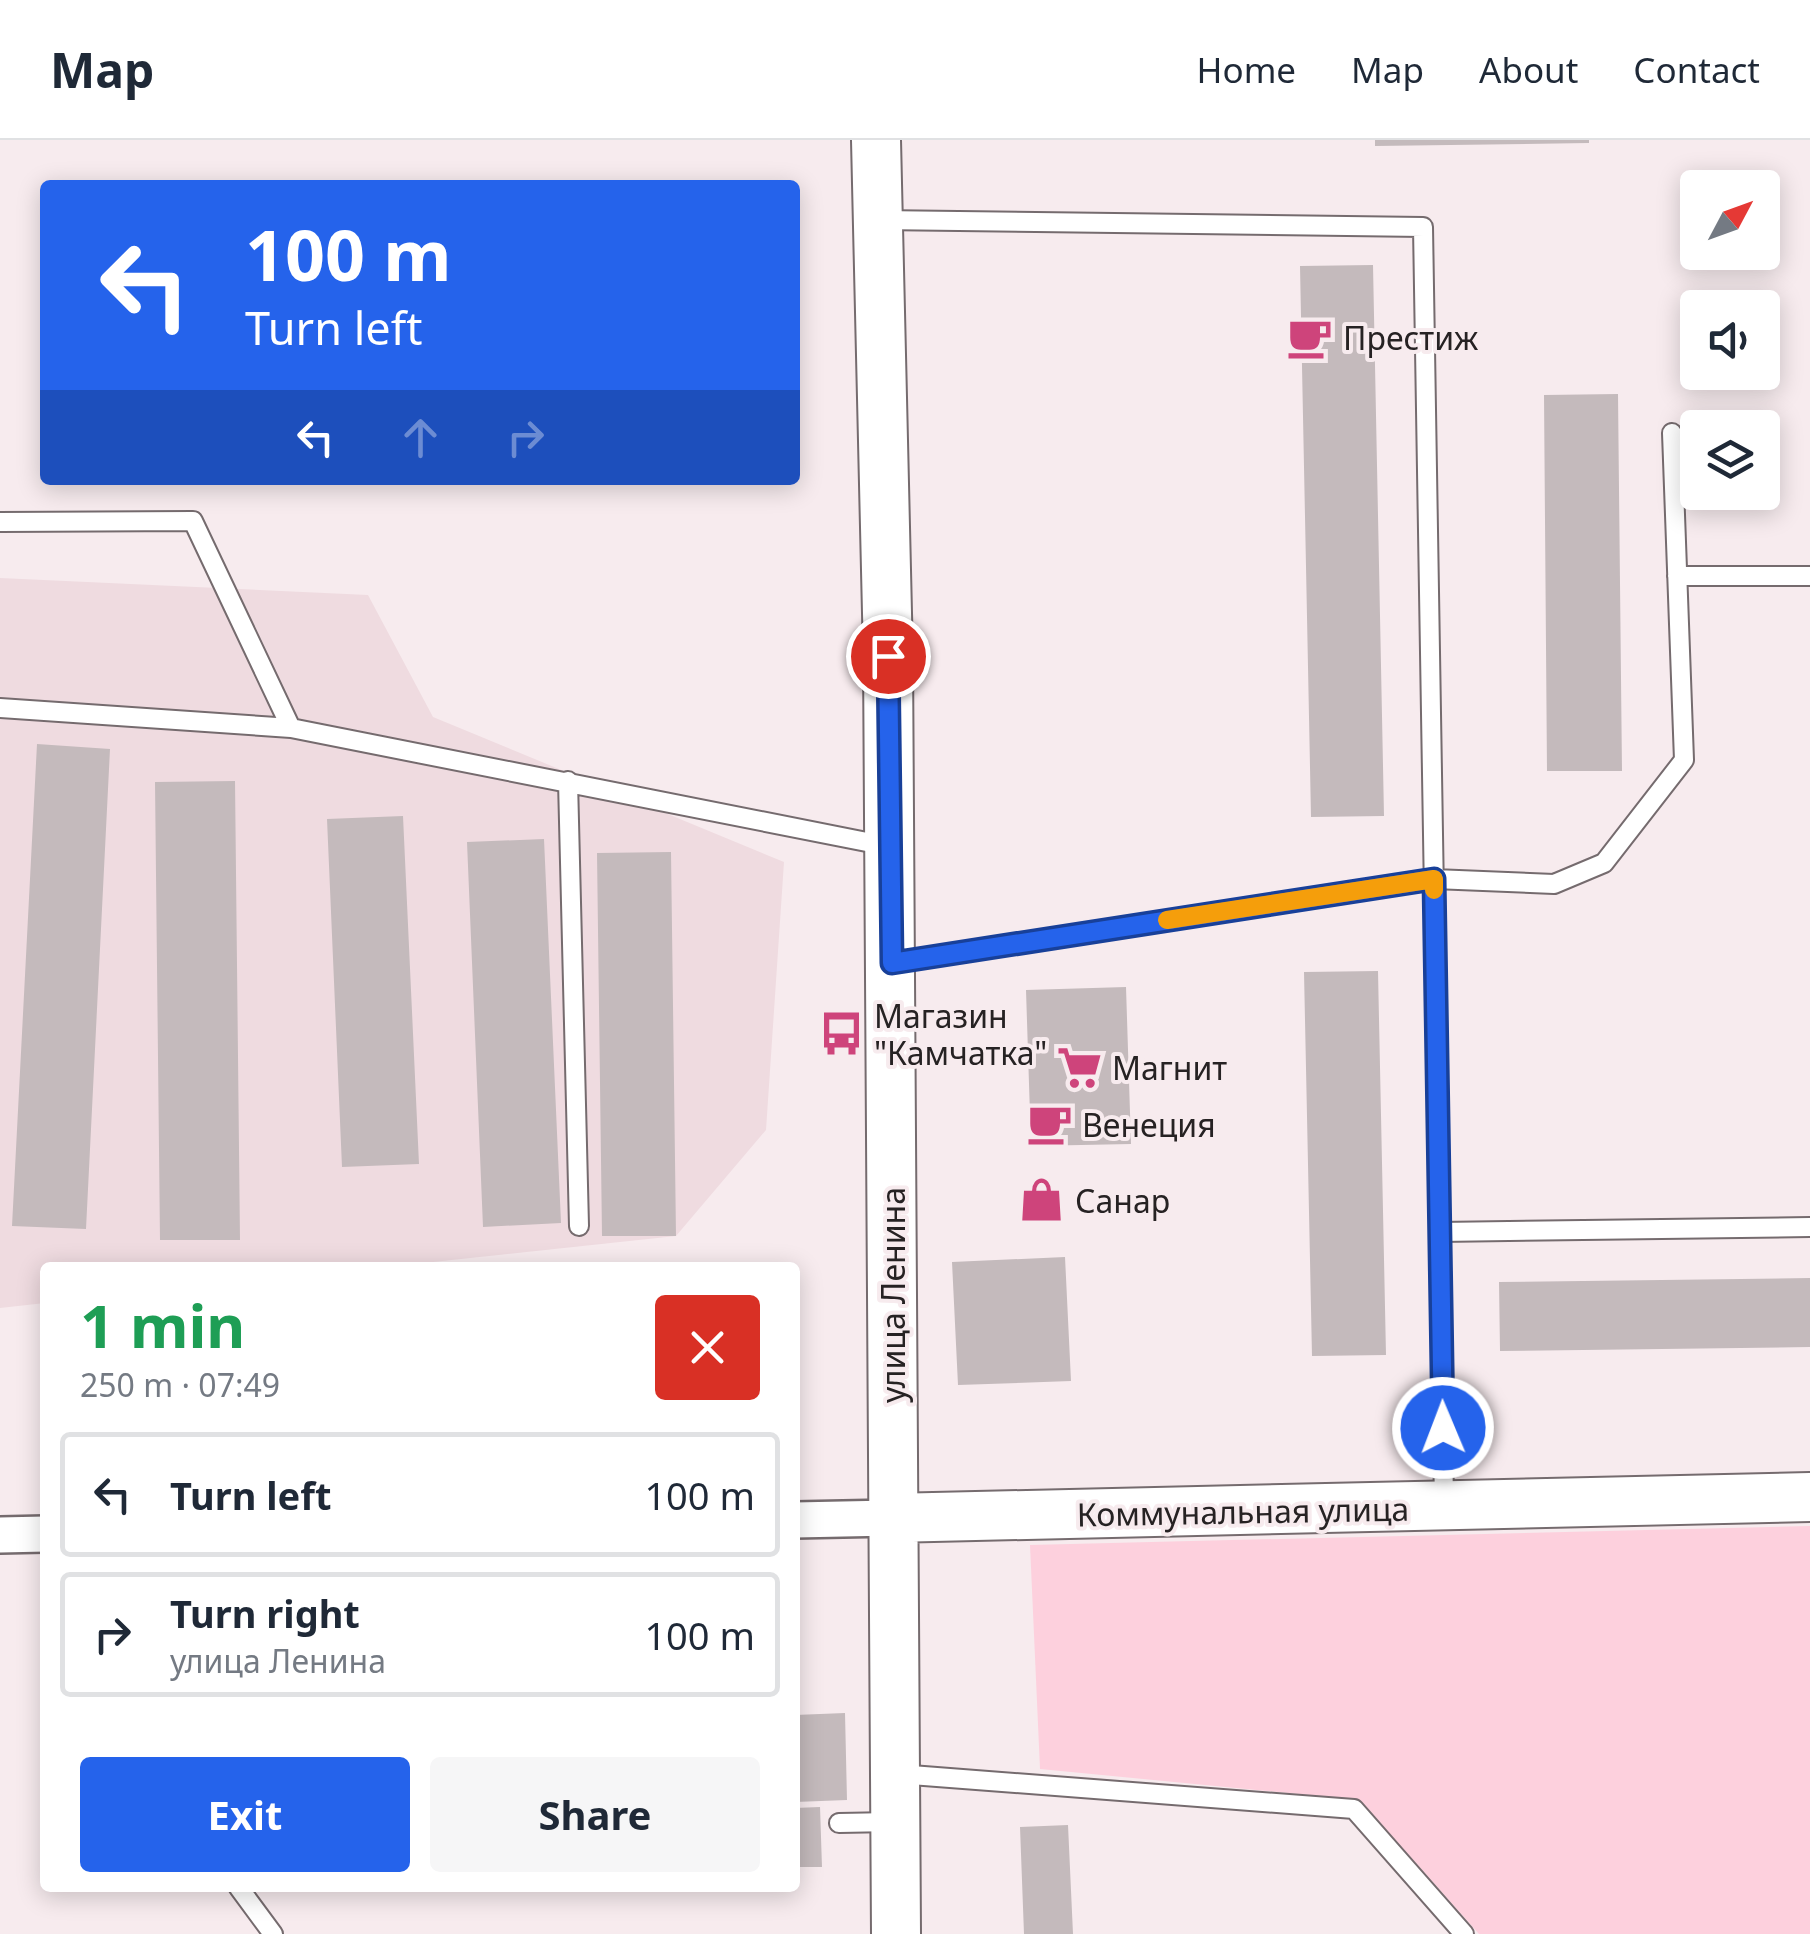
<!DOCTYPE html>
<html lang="en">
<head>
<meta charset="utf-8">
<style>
	:root { --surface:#fff; --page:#f6f6f7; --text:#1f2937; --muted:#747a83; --line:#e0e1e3; --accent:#2563eb }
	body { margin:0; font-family:"Noto Sans",sans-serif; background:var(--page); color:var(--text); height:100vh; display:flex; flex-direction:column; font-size:38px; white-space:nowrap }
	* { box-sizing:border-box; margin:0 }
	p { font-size:32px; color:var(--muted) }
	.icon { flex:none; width:55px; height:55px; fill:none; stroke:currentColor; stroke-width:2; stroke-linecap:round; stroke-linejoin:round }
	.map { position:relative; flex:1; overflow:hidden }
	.side { position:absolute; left:40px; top:1122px; width:760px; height:630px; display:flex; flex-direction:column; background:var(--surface); border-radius:10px; box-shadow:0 5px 25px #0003 }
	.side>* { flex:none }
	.banner { position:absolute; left:40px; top:40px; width:760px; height:305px; border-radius:10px; box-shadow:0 5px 25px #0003; background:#2563eb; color:#fff; overflow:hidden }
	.needle { width:65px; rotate:49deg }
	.buttons { position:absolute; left:1680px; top:30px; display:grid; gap:20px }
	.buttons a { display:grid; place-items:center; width:100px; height:100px; border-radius:10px; background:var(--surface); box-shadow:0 5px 25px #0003; font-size:50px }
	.pin { position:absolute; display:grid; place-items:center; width:85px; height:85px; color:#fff; margin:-42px; border:5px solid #fff; border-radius:50%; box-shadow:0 2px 10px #0007 }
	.me { position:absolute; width:110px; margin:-55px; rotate:359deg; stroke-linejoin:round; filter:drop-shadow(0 0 8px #0008) }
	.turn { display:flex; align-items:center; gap:35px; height:210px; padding:0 40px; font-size:45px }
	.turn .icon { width:130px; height:130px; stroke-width:2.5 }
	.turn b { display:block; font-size:70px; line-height:85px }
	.lanes { display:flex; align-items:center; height:95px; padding:0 40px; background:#0003; justify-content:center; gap:50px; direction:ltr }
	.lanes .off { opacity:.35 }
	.round { display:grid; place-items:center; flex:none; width:105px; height:105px; border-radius:10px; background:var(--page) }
	.head { display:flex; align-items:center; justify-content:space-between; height:170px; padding:0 40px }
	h1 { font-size:60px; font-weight:700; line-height:75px; color:#1e9e55 }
	.cta { display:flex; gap:20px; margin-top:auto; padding:20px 40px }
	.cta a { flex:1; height:115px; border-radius:10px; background:var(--accent); color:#fff; font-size:40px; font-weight:700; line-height:115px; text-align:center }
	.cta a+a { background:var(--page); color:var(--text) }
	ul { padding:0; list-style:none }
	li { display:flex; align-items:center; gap:30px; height:125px; margin:0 20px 15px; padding:0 20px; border:5px solid var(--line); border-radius:10px }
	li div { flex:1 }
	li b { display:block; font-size:38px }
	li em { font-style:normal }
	header { display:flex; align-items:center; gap:60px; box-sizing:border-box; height:140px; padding:0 50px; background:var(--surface); border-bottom:2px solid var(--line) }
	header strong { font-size:48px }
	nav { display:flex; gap:55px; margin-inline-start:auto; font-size:35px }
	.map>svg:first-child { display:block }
</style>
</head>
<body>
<header>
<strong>Map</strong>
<nav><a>Home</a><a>Map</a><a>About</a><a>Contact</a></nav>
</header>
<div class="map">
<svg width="1810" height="1794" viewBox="0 0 1810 1794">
	<rect width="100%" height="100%" fill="#f7ebee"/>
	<path fill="#efdbe0" d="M0,438L368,455L433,577L784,722L766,990L676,1096L377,1128H45V1163L0,1168Z"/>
	<path fill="#fdd0dd" d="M1810,1386V1794H1479L1360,1660L1040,1629L1030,1405Z"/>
	<path fill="#c4babc" d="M1375,0H1589V3L1375,6Z
		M1373,125L1384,676L1311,677L1300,126Z
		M1618,254L1622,631H1547L1544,255Z
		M37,604L110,609L86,1089L12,1086Z
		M235,641L240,1100H160L155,642Z
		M403,676L419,1024L342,1027L327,679Z
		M544,699L561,1083L483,1087L467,702Z
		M671,712L676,1096H602L597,713Z
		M1378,831L1386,1215L1312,1216L1304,832Z
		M1126,847L1131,1004L1031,1006L1026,850Z
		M1065,1117L1071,1241L958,1245L952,1122Z
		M1810,1138V1207L1500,1211L1499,1142Z
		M845,1573L847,1660L795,1662V1575Z
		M820,1667L822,1727H795V1668Z
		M1068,1685L1073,1794H1024L1020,1687Z"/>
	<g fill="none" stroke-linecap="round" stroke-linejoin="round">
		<defs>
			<path id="lane" d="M879,80L1423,87L1444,1362
				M0,382L193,381L291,588
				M1677,436H1810
				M0,568L291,588L887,706
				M568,641L579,1086
				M892,823L1434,739L1554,744L1604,723L1684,620L1672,293
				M1440,1092L1810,1087
				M898,1634L1354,1669L1464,1794
				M839,1683L892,1682
				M239,1748L273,1794"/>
			<path id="street" d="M795,1380L891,1378
				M0,1395L45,1394"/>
			<path id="secondary" d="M876,0L888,516L896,1794
				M891,1378L1810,1357"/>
		</defs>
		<use href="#lane" stroke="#756b6e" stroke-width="22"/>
		<use href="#street" stroke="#756b6e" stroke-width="40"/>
		<use href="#secondary" stroke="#756b6e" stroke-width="52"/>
		<use href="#lane" stroke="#fff" stroke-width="18"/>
		<use href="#street" stroke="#fff" stroke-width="35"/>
		<use href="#secondary" stroke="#fff" stroke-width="48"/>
	</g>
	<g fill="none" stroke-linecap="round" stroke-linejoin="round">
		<defs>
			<path id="route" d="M888,516L892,823L1434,739L1443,1288"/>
		</defs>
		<use href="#route" stroke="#184099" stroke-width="25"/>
		<use href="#route" stroke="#2563eb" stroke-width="18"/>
		<path stroke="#f59e0b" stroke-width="18" d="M1167,780L1434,739V750"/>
	</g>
	<defs>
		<symbol id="cafe-bare" viewBox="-9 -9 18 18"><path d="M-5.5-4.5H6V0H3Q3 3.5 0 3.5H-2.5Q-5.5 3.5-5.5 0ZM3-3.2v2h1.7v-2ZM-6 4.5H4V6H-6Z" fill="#ce447b" stroke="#f7ebee" stroke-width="2.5" paint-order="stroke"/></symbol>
		<symbol id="bus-bare" viewBox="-9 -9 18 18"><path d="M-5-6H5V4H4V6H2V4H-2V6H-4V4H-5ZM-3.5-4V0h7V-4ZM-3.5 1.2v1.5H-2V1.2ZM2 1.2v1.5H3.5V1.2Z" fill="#ce447b" stroke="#f7ebee" stroke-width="2.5" paint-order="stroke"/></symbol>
		<symbol id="supermarket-bare" viewBox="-9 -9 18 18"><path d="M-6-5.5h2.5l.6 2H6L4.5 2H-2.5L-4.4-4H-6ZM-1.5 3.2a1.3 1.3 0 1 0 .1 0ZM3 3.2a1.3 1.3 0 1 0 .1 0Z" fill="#ce447b" stroke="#f7ebee" stroke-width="2.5" paint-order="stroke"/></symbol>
		<symbol id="shop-bare" viewBox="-9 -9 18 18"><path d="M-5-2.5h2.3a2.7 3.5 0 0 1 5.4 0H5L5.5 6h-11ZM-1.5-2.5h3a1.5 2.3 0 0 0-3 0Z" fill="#ce447b" stroke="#f7ebee" stroke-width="2.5" paint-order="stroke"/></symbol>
	</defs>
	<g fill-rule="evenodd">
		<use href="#cafe-bare" x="1278" y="166" width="63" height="63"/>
		<use href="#bus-bare" x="810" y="862" width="63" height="63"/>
		<use href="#supermarket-bare" x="1048" y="896" width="63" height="63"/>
		<use href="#cafe-bare" x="1018" y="952" width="63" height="63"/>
		<use href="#shop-bare" x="1010" y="1028" width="63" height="63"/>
	</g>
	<g text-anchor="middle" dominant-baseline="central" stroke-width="8" stroke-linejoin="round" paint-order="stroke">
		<g font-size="32" fill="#262223" stroke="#f7ebee" text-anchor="start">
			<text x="1343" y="197">Престиж</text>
			<text x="874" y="875">Магазин<tspan x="874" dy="37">"Камчатка"</tspan></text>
			<text x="1112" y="927">Магнит</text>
			<text x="1082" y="984">Венеция</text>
			<text x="1075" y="1060">Санар</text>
		</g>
		<g font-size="32" fill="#262223" stroke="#f7ebee">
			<text transform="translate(892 1155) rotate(-90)">улица Ленина</text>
			<text transform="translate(1243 1371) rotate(-1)">Коммунальная улица</text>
		</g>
	</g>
</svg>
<div class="buttons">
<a><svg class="needle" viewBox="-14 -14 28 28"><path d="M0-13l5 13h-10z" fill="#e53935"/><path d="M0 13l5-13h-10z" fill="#747a83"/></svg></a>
<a><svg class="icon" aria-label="sound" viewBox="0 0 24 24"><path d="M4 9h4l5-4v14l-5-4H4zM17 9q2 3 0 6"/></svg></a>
<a><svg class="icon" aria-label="layers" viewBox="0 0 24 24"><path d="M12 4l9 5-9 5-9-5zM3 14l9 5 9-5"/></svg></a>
</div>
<div class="pin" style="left:888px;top:516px;background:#d93025"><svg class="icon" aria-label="arrive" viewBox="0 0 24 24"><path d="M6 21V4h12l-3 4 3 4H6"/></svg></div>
<svg class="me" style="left:1443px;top:1288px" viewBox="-20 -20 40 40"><circle r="17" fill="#2563eb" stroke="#fff" stroke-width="3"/><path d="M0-11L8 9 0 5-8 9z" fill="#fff"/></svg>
<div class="banner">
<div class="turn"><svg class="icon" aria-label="left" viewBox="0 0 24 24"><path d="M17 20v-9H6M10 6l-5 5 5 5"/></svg><div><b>100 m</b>Turn left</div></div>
<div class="lanes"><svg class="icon" aria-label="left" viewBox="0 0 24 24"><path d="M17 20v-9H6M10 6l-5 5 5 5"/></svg><svg class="icon off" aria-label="ahead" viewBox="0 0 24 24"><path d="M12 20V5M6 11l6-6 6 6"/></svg><svg class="icon off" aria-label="right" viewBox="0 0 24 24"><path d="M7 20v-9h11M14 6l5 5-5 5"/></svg></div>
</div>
<section class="side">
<div class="head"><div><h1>1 min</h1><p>250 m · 07:49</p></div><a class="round" style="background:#d93025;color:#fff"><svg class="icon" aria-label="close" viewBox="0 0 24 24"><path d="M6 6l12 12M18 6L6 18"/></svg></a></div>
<ul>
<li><svg class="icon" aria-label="left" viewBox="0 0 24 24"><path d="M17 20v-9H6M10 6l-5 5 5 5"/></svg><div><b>Turn left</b></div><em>100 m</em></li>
<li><svg class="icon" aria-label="right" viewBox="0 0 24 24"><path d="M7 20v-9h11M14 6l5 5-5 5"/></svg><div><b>Turn right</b><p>улица Ленина</p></div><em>100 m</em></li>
</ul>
<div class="cta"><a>Exit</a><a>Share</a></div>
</section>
</div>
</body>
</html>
